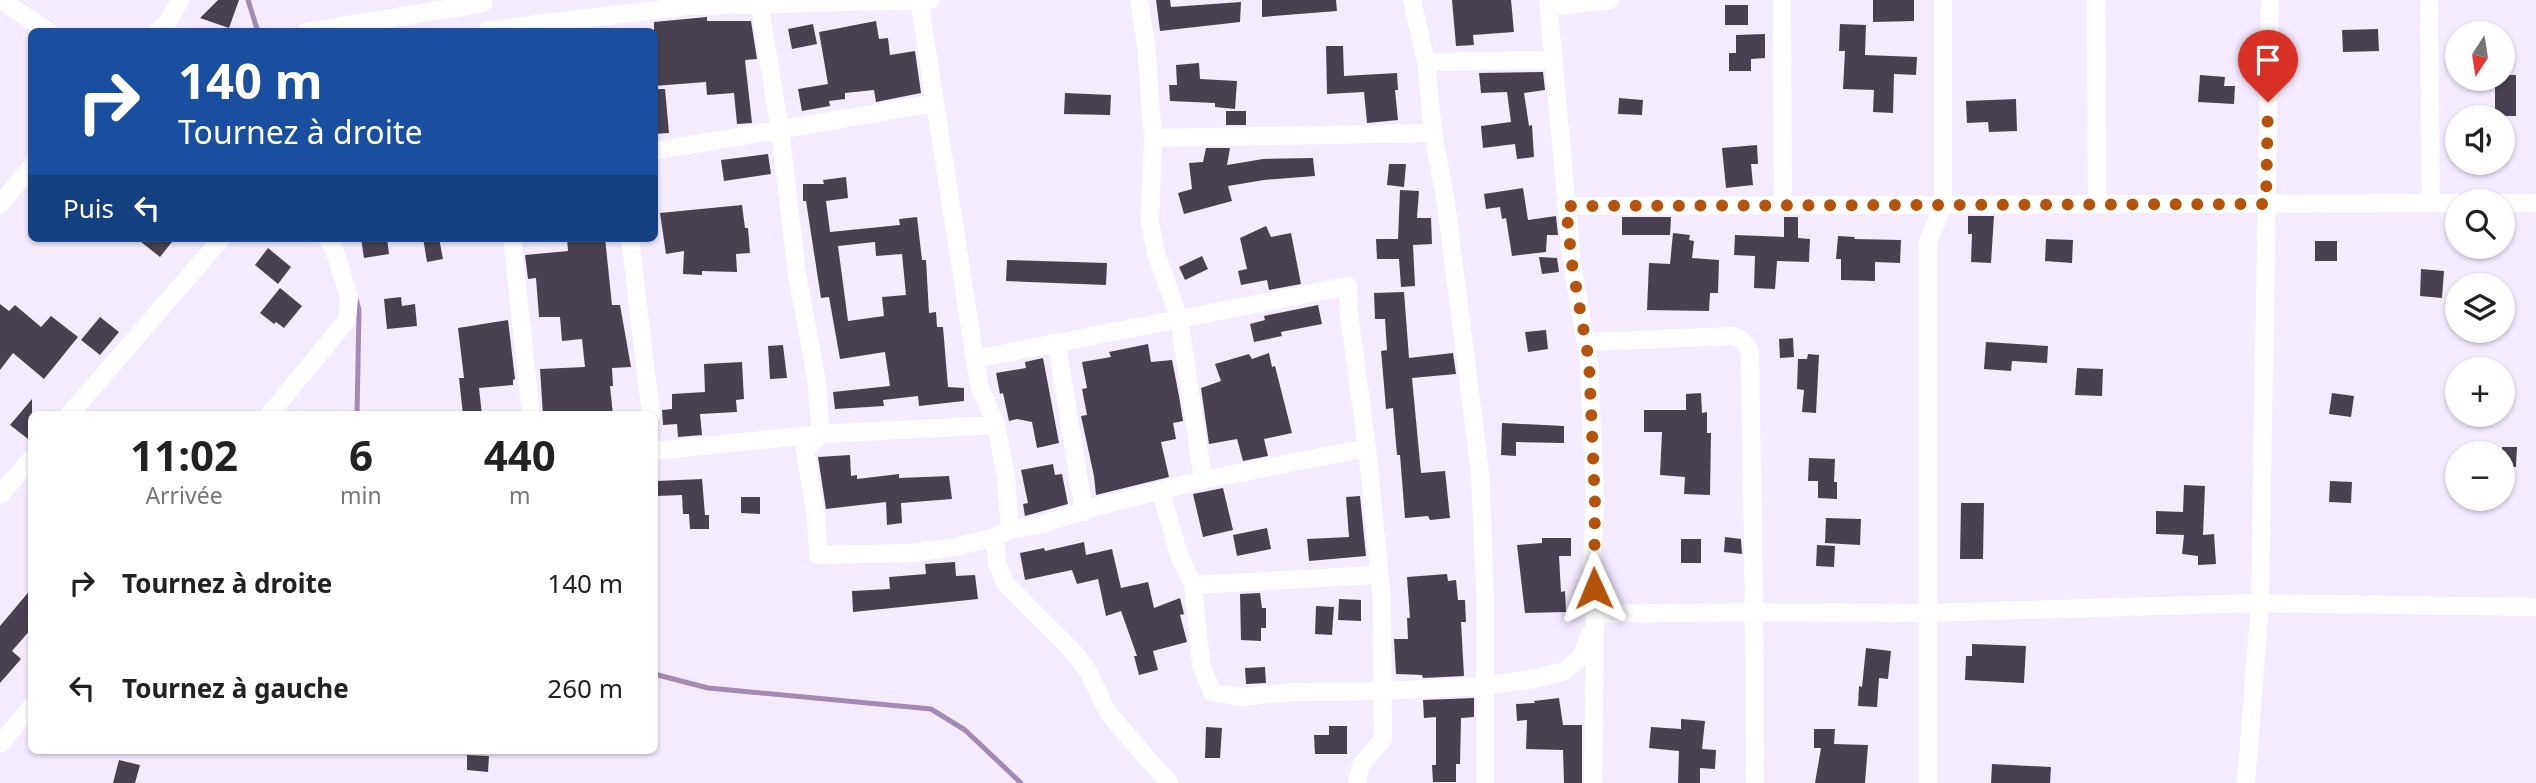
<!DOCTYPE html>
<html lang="fr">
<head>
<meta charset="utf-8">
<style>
	:root { --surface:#fff; --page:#f6f6f6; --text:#222; --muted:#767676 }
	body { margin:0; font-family:"Noto Sans",sans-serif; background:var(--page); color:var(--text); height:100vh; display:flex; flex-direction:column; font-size:26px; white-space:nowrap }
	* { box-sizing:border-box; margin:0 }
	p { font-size:23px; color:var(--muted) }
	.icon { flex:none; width:38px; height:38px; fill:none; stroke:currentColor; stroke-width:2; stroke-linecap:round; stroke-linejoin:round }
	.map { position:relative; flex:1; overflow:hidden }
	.side { position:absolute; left:28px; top:411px; width:630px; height:343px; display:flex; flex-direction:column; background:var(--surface); border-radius:10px; box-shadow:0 2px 5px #0004 }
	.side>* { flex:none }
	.guide { position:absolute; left:28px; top:28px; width:630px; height:214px; border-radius:10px; box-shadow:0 2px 5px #0004; background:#1a4fa0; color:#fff; overflow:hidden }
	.needle { width:46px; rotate:192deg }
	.buttons { position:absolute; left:2445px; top:21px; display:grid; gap:14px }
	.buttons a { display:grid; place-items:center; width:70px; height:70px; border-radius:50%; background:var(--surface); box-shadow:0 2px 5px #0004; font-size:35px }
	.pin { position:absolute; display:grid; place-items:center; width:60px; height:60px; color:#fff; margin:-72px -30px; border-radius:50% 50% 50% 0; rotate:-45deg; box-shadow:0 0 7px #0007 }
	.pin .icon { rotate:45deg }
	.me { position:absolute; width:77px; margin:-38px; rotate:359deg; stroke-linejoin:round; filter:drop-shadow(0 0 5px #0008) }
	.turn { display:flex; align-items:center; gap:24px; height:147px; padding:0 35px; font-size:32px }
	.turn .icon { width:91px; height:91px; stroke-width:2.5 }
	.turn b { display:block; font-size:49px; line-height:60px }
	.then { display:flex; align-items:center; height:66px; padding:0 35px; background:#0003; gap:14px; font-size:26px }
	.eta { display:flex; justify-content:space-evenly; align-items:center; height:119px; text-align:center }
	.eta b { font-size:42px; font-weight:700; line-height:49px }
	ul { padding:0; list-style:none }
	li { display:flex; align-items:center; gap:21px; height:105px; padding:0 35px }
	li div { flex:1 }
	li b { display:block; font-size:26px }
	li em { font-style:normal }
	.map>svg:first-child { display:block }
</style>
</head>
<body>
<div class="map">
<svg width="2536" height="783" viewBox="0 0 2536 783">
	<rect width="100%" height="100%" fill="#f5ebfe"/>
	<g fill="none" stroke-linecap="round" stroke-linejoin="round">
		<path stroke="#a389b6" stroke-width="5" d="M248,0L258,32
			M356,299L359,310L357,415
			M654,674L708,688L931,709L965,730L1021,783"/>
	</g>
	<path fill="#4a4150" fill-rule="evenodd" d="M218,0H239L229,28L200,18Z
		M1156,0H1170L1171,7L1241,2L1240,22L1160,31Z
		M1262,0H1336L1337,11L1262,17Z
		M1452,0H1511L1514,32L1473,35L1474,45L1456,46Z
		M1873,0H1914V21L1873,22Z
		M1725,5H1748V25H1725Z
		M707,17V21H751L757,59L745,60L752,123L737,124L734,93L707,95L706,82L654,86V22Z
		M876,21L879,39L888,38L890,55L915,51L921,93L876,102L874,90L845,93V99L829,101L830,106L802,111L798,89L828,84L819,32Z
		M813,24L817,44L792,49L788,29Z
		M1840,24L1866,25L1865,55L1917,57L1916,75L1894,74L1893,113L1873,112L1874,90L1843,89L1845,51H1839Z
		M2378,29L2379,51L2343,52L2342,30Z
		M1765,34V58L1751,59V71H1729V53H1736V35Z
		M1326,46H1343L1344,76L1397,73L1398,90H1395L1398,120L1367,123L1364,92L1327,94Z
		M1199,63L1200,79L1237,81L1235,109L1215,107V103L1170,101L1169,85H1177L1176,65Z
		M1543,72L1545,90L1524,93L1529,126L1532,125L1534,157L1517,159L1515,144L1483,148L1481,126L1511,122L1507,92L1481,93L1479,73Z
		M2200,75L2225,77L2224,86H2235L2234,104L2198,102Z
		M2502,75H2516V116H2495V79H2502Z
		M654,89H665L669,133L654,134Z
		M1065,93L1111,95L1110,115L1064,114Z
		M1619,98L1643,100L1642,115L1618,114Z
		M2016,99L2017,131L1989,132L1988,122L1967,123L1966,101Z
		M1226,111H1246V125H1226Z
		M1757,145L1758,164H1751L1753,185L1726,188L1722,148Z
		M1206,148H1230L1227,165L1263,159L1313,158L1315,176L1264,180L1228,186L1232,201L1184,214L1178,193L1192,189L1189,163L1203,162Z
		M768,154L771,174L724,181L721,160Z
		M1389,164H1406L1404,187L1387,185Z
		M846,177L848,198L826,201L830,232L900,225L899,219L917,217L922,260H926L929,313L936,312L937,327H943L948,387L964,388V401L919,406L918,396L883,400L884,406L835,409L833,392L890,386L885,352L840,359L829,297L821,298L806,201H803V184H824L823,180ZM875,242L876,256L902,254L906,295L882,297L884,316L848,321L838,246Z
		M1523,188L1528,220L1556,216L1558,235H1547L1546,252L1512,256L1506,218L1502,219L1500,207L1486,209L1484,194Z
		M1400,190L1419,191L1417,218H1431L1432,244L1413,245L1415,286L1401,287L1399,259H1377L1376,239H1398Z
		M742,205L745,228H748L750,253L736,254L737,272L702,271V275L683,274L684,251L666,254L660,213Z
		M1968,216H1994L1991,263L1971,262L1972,234H1968Z
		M1622,217H1671L1670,235H1622Z
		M1784,217H1798V238L1810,239L1809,262L1777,261L1775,289L1754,288L1755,256L1734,255L1735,235L1784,237Z
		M1266,226L1271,237L1291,233L1301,284L1269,290L1267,280L1241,285L1238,271L1247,269L1240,238Z
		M1673,233L1690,235L1689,240L1694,241L1692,258L1719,260L1718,293H1710L1709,311L1647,310L1649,263L1670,264Z
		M1838,236L1855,237L1854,239L1901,240L1900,263L1875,262V281L1841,280V259H1836Z
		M136,238H175L160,257Z
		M361,238H387L389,254L364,258Z
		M423,238H439L443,259L427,262Z
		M567,238H605L612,305H620L631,367L612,368L613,386H610L613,415H543L540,369L585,367L582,339L562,341L560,317H539L536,278L528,279L525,255L568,251Z
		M2046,239L2073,240L2072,263L2045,261Z
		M2315,241H2337V261H2315Z
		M268,248L291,267L278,284L255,265Z
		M1202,256L1208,269L1185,280L1179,267Z
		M1539,257L1557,258L1559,272L1542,274Z
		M1007,260L1107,263L1106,285L1006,281Z
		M2421,269L2444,271L2442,298L2420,296Z
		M280,288L302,306L284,328L276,322L274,324L260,313Z
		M1404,292L1409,358L1453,353L1456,374L1412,378L1421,473L1445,471L1450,518L1430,520L1428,516L1405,518L1400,455H1397L1393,408L1386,409L1384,385L1381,351L1387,350L1385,319H1375L1374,293Z
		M401,297L402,306L415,304L417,326L387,329L384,299Z
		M0,304L9,311L15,305L41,327L51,316L78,337L44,379L13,353L0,370Z
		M1318,305L1322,324L1281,332L1282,336L1254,342L1250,324L1265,320L1264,316Z
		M100,317L119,332L100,355L81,340Z
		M508,320L515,379L513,380V385L479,388L482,415H463L459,378H464L458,328Z
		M1546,330L1548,349L1528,352L1525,332Z
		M1793,338L1794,357L1780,358L1779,339Z
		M1986,342L2048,346L2047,363L2012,361L2011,371L1984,369Z
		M1148,344L1151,362L1172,360L1179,396L1183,421L1173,423L1176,439L1161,442L1169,477L1096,495L1094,476L1081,416L1087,415L1082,389L1087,388L1082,362L1111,357L1109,352Z
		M783,345L787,378L770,379L768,346Z
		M1269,353L1272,367L1275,366L1292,433L1264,439L1268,456L1243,461L1237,439L1209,444L1201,388L1221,381L1215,364L1249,354L1252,359Z
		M1808,354L1819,355L1816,413L1802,412L1804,390L1797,389L1798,359H1807Z
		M1043,358L1059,443L1037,448L1032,422L1017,419L1009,421L1003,393L1000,394L996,373L1026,368L1025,362Z
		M742,362L744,399L736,400L737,412L700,414L702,435L678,437L677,424L663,425L662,410L672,409V394L705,392L704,364Z
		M2077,368L2103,369L2102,396L2075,395Z
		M1701,393L1702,413L1707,412V433H1711L1710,495L1684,494L1685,477L1660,475L1662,432H1644V410H1686V394Z
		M2332,393L2354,396L2351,417L2329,414Z
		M32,399V442L10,425Z
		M1502,423L1564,426V443L1516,442V456L1501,455Z
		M2502,447H2517L2516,467L2502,466Z
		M850,455L851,476L857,475V479L899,474V478L949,476L952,499L901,503L902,523L887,525L886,502L826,509L818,457Z
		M1809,458L1835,459L1834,482H1837V499L1818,498V481H1808Z
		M1053,464L1055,475L1062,474L1068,504L1025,516L1023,504L1028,503L1021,470Z
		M702,479L705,515H709V529H690L689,514H683L682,495L657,496L656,481Z
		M2330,481L2352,482L2351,503L2329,502Z
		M2184,485L2205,486L2203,535L2214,534L2216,564L2198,565V556L2182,554L2184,535L2156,534V511L2183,512Z
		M1223,488L1233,530L1203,537L1193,494Z
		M1360,496L1366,556L1309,561L1307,539L1349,537L1346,497Z
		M741,497H760V514L741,513Z
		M1961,503H1984L1983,559H1960Z
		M1826,518L1861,519L1860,545L1825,543Z
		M1267,528L1271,549L1237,556L1233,535Z
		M1725,537L1741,539L1742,554L1724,552Z
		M1542,538H1571V556H1559L1561,592L1565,591L1566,612L1525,613L1517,545L1542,543Z
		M1681,539H1701V563H1681Z
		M1084,542L1086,555L1112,549L1121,588L1148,582L1154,608L1180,598L1184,614L1180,615L1187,642L1153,651L1158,670L1139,675L1134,656H1137L1121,611L1106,616L1098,579L1077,584L1072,570L1025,580L1020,553L1044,548L1045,551Z
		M1817,545L1835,546L1834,567L1816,566Z
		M955,562L956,576L975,575L978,599L853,612L852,591L890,589L889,577L926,574L925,564Z
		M1447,574L1448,581L1456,580L1458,600H1465L1466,622H1461L1464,676L1423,678L1422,675L1396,674L1394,639H1408L1407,618H1410L1407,577Z
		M32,588V628L12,651L21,659L0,683V626Z
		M1260,593L1262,608H1266V628H1261V641L1241,640L1240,594Z
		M1339,599L1361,600V621L1338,620Z
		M1316,606L1334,607L1332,635L1315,634Z
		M1972,644L2026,646L2024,683L1965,680L1966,656H1972Z
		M1866,648L1891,651L1888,679L1879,678L1877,707L1858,706L1859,686L1862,687Z
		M1265,667L1266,683L1246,684L1245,668Z
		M1474,698V717L1461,718L1460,764H1456V782H1433L1432,765H1436V717L1424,718L1423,700Z
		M1559,698L1563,725H1582V783H1564L1563,750L1526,749L1527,720L1517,721L1516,704L1535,703L1534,701Z
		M1681,719L1705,721L1702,749L1716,750L1715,769L1700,768V783H1678L1679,751L1649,748L1651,727L1681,729Z
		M1329,726H1347V754H1315L1314,735H1329Z
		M1206,727L1222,728L1220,758H1205Z
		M1814,729H1835L1834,744L1868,745L1865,783H1815L1821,748H1814Z
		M467,755L489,756L488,772L467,770Z
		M119,760L140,765L135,783H113Z
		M1992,764L2051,767L2050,783H1991Z"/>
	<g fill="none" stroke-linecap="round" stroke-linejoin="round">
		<path stroke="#fff" stroke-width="18" d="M1,0L49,32
			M759,0L780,131L797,274L816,377L821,434L996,425
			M919,0L979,385L996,425L1006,476L1010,530L995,537
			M1139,0L1146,45L1153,138L1150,222L1155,250L1179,318L1203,480
			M1412,0L1426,62L1433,133L1446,203L1480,472L1485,594V783
			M1548,0L1572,264L1589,361L1595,503L1592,562L1595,614L1593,783
			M1782,0L1783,205
			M2096,0L2097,204
			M2429,0L2431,203
			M1549,7L1610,0
			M488,30L689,6L930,0
			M157,32L167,23L180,0
			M306,32L483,3
			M1426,62L1553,60
			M1153,138L1433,133
			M654,151L935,103
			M2502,203H2536
			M0,204L32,166
			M1566,206L2457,203
			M512,238L531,415
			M630,238L651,415
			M1587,342L1733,336C1743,339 1746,343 1750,353L1754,612L1928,613L2260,603L2536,607
			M1057,345L1084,512
			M975,359L1348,286L1349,314L1367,448L1382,600L1383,739L1361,765L1357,783
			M69,415L222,238
			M269,415L347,320L349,298L335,251L327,238
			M654,451L821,434L805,450L816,516L818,555L913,553L955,547L995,537L997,563L1005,583L1073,651L1088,671L1108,713L1169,783
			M1161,492L1179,555L1193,585L1201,665L1212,692L1241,697L1293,692L1383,691L1484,686L1539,678L1565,671L1582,656L1589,635
			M0,495L32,458
			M1010,530L1043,524L1098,506L1203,480L1367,448
			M1193,585L1378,575
			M1595,614L1754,612L1755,783
			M0,744L32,706
			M1928,783V242L1943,205V0
			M2246,783L2260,603L2270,0"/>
	</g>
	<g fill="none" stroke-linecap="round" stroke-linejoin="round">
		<path stroke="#b45309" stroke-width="12" stroke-dasharray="0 21.6" d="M1594,588L1595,503L1589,361L1572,264L1566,206L2266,204L2268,102"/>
	</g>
</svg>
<div class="buttons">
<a><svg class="needle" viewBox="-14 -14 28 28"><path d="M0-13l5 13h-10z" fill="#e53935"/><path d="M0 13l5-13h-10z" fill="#767676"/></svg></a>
<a><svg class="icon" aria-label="sound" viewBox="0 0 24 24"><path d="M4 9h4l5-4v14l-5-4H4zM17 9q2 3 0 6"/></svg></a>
<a><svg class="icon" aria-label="search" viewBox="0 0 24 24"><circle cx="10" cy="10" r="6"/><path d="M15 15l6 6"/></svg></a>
<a><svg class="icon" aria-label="layers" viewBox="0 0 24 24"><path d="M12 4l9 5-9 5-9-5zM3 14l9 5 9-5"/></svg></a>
<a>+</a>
<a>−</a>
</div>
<div class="pin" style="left:2268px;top:102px;background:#d93025"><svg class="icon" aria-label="arrive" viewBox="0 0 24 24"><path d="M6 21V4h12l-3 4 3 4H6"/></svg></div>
<svg class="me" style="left:1594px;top:588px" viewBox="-20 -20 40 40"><path d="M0-17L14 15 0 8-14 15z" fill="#b45309" stroke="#fff" stroke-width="4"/></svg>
<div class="guide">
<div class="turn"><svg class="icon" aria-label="right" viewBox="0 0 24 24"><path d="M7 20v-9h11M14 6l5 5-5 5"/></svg><div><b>140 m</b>Tournez à droite</div></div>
<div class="then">Puis<svg class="icon" aria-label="left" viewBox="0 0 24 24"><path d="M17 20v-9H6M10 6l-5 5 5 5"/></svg></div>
</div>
<section class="side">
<div class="eta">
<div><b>11:02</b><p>Arrivée</p></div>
<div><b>6</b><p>min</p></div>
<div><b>440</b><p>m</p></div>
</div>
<ul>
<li><svg class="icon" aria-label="right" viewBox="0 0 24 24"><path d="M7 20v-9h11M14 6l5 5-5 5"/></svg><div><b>Tournez à droite</b></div><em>140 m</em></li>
<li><svg class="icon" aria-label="left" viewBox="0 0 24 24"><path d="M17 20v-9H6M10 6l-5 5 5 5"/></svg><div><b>Tournez à gauche</b></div><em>260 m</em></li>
</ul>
</section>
</div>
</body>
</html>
